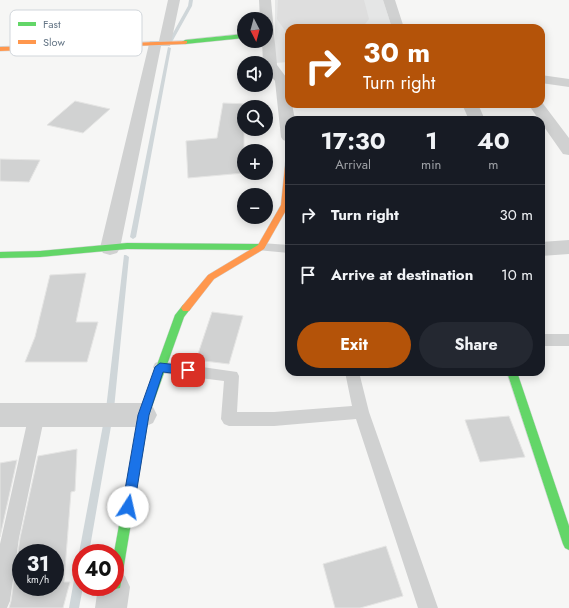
<!DOCTYPE html>
<html lang="en">
<head>
<meta charset="utf-8">
<style>
	:root { --surface:#171b24; --page:#242831; --text:#f1f3f6; --muted:#9ea1a6; --line:#363941; --accent:#b45309 }
	body { margin:0; font-family:Jost,sans-serif; background:var(--page); color:var(--text); height:100vh; display:flex; flex-direction:column; font-size:15px; white-space:nowrap }
	* { box-sizing:border-box; margin:0 }
	p { font-size:13px; color:var(--muted) }
	.icon { flex:none; width:22px; height:22px; fill:none; stroke:currentColor; stroke-width:2; stroke-linecap:round; stroke-linejoin:round }
	.map { position:relative; flex:1; overflow:hidden }
	.panel { position:absolute; left:285px; top:116px; width:260px; height:260px; display:flex; flex-direction:column; background:var(--surface); border-radius:12px; box-shadow:0 2px 10px #0003 }
	.panel>* { flex:none }
	.banner { position:absolute; left:285px; top:24px; width:260px; height:84px; border-radius:12px; box-shadow:0 2px 10px #0003; background:#b45309; color:#fff; overflow:hidden }
	.needle { width:26px; rotate:174deg }
	.tools { position:absolute; left:237px; top:12px; display:grid; gap:8px }
	.tools a { display:grid; place-items:center; width:36px; height:36px; border-radius:50%; background:var(--surface); box-shadow:0 2px 10px #0003; font-size:20px }
	.speed { position:absolute; left:12px; top:544px; display:flex; gap:8px; font-size:20px; font-weight:700; text-align:center }
	.speed>* { display:grid; place-content:center; width:52px; height:52px; border-radius:50%; background:var(--surface); box-shadow:0 2px 10px #0003; line-height:1 }
	.speed small { font-size:10px; font-weight:400 }
	.speed .limit { border:6px solid #d22; background:#fff; color:#111 }
	.pin { position:absolute; display:grid; place-items:center; width:34px; height:34px; color:#fff; margin:-17px; border-radius:8px; box-shadow:0 2px 6px #0006 }
	.me { position:absolute; width:44px; margin:-22px; rotate:10deg; stroke-linejoin:round; filter:drop-shadow(0 0 3px #0008) }
	.turn { display:flex; align-items:center; gap:14px; height:84px; padding:0 12px; font-size:18px }
	.turn .icon { width:52px; height:52px; stroke-width:2.5 }
	.turn b { display:block; font-size:28px; line-height:34px }
	.eta { display:flex; justify-content:space-evenly; align-items:center; height:68px; text-align:center }
	.eta b { font-size:24px; font-weight:700; line-height:28px }
	.primary-button { display:flex; gap:8px; margin-top:auto; padding:8px 12px }
	.primary-button a { flex:1; height:46px; border-radius:24px; background:var(--accent); color:#fff; font-size:16px; font-weight:700; line-height:46px; text-align:center }
	.primary-button a+a { background:var(--page); color:var(--text) }
	ul { padding:0; list-style:none }
	li { display:flex; align-items:center; gap:12px; height:60px; padding:0 12px; border-top:1px solid var(--line) }
	li div { flex:1 }
	li b { display:block; font-size:15px }
	li em { font-style:normal }
	.map>svg:first-child { display:block }
</style>
</head>
<body>
<div class="map">
<svg width="569" height="608" viewBox="0 0 569 608">
	<rect width="100%" height="100%" fill="#f6f6f5"/>
	<path fill="#e5e6e6" d="M275,0H383L392,28H289V62L275,63Z"/>
	<g fill="none" stroke-linecap="round" stroke-linejoin="round">
		<path fill="#cfd6d9" fill-rule="evenodd" d="M189,0H193L192,6L172,42L169,43L168,42L188,6Z
			M168,47L171,48L136,237L133,239L130,237Z
			M124,255H126L129,257L114,409L89,553H81V557L79,553L106,409Z
			M81,564V587H83L79,608H69L76,569L77,565Z"/>
		<path fill="#dedede" fill-rule="evenodd" d="M278,0H364L369,19L362,28H289V36L277,19Z"/>
	</g>
	<path fill="#d1d2d2" stroke="#e5e5e4" fill-rule="evenodd" d="M75,101L110,109L83,133L47,125Z
		M223,103L248,104L247,107H244V173L188,178L186,141L217,138Z
		M0,159L40,160L29,182L0,181Z
		M86,273L76,322H98L87,362H25L35,337L50,275Z
		M212,312L243,316L229,364L196,360Z
		M509,416L525,457L480,462L465,420Z
		M77,449L75,491L71,492L64,582H70L63,608H9L11,601L20,538L38,456ZM21,553H55V587H21Z
		M17,460L0,537V463Z
		M386,546L403,596L360,608H335L323,564Z"/>
	<g fill="none" stroke-linecap="round" stroke-linejoin="round">
		<defs>
			<path id="fast" d="M244,34V38L185,44L182,42L185,40Z
				M127,243L261,244L265,247L261,250L127,249L40,257L0,258V252L40,251Z
				M186,304L189,305L191,308L184,317L149,415L121,583L120,588L115,589L110,587H115L114,553L139,415L175,315L183,305Z
				M507,372H517L569,526V550L565,548L563,544Z"/>
			<path id="slow" d="M187,41V43L185,44L0,51V47Z
				M289,154V205L264,249L214,279L189,311H183L181,308L183,305L208,275L258,245L281,205L286,156Z"/>
		</defs>
		<use href="#fast" stroke="#d1d3d4" stroke-width="1"/>
		<use href="#slow" stroke="#d1d3d4" stroke-width="1"/>
		<path fill="#d0d1d1" fill-rule="evenodd" d="M53,34L60,36L56,46L52,48L48,46Z
			M261,243L289,245V253L257,250L255,247L257,244Z
			M541,334H569V346H541Z
			M160,361L237,372L239,376L237,412H274L352,406L345,372H359L369,412L438,608H418L356,419L274,426H229L224,424L221,419L224,381L160,373L155,371L153,367L155,363Z
			M37,407L42,409L45,414L19,538L10,601L7,608H0V544L29,414L32,409Z"/>
		<path fill="#d0d1d1" fill-rule="evenodd" d="M168,0H180L171,43L170,46H161L120,248L117,253L110,255L103,253L100,248L149,44L150,41H159Z
			M259,0H271L277,65L289,81V104H292L295,120H289V142L283,140L281,137L275,81L266,70V63H263L262,41H266V19H260Z
			M383,0H395L404,28H392Z
			M541,75L569,79V87L541,83Z
			M541,101L569,138V155L563,154L528,104H541Z
			M462,104H478L485,120H469Z
			M569,240V254L541,256V242Z
			M0,403H144L153,407L157,415L153,423L144,427H0Z
			M115,571L125,576L130,587L127,608H95L98,587H115Z"/>
		<use href="#fast" fill="#63d668" fill-rule="evenodd"/>
		<use href="#slow" fill="#ff974d" fill-rule="evenodd"/>
	</g>
	<path fill="#1a73e8" stroke="#114b97" d="M160,363L188,366L194,370L188,375L163,372L149,415L134,507L132,511L128,513L124,511L122,507L138,415L155,367Z"/>
	<rect x="10" y="10" width="132" height="46" rx="6" fill="#fff" stroke="#d1d6db" stroke-width="1"/>
	<rect x="18" y="22" width="18" height="4" fill="#63d668"/>
	<rect x="18" y="40" width="18" height="4" fill="#ff974d"/>
	<g font-size="11" fill="#657686">
		<text x="43" y="28">Fast</text>
		<text x="43" y="46">Slow</text>
	</g>
</svg>
<div class="tools">
<a><svg class="needle" viewBox="-14 -14 28 28"><path d="M0-13l5 13h-10z" fill="#e53935"/><path d="M0 13l5-13h-10z" fill="#9ea1a6"/></svg></a>
<a><svg class="icon" aria-label="sound" viewBox="0 0 24 24"><path d="M4 9h4l5-4v14l-5-4H4zM17 9q2 3 0 6"/></svg></a>
<a><svg class="icon" aria-label="search" viewBox="0 0 24 24"><circle cx="10" cy="10" r="6"/><path d="M15 15l6 6"/></svg></a>
<a>+</a>
<a>−</a>
</div>
<div class="speed"><div>31<small>km/h</small></div><div class="limit">40</div></div>
<div class="pin" style="left:188px;top:370px;background:#d93025"><svg class="icon" aria-label="arrive" viewBox="0 0 24 24"><path d="M6 21V4h12l-3 4 3 4H6"/></svg></div>
<svg class="me" style="left:128px;top:507px" viewBox="-20 -20 40 40"><circle r="19" fill="#fff"/><path d="M0-13L10 11 0 6-10 11z" fill="#1a73e8"/></svg>
<div class="banner">
<div class="turn"><svg class="icon" aria-label="right" viewBox="0 0 24 24"><path d="M7 20v-9h11M14 6l5 5-5 5"/></svg><div><b>30 m</b>Turn right</div></div>
</div>
<section class="panel">
<div class="eta">
<div><b>17:30</b><p>Arrival</p></div>
<div><b>1</b><p>min</p></div>
<div><b>40</b><p>m</p></div>
</div>
<ul>
<li><svg class="icon" aria-label="right" viewBox="0 0 24 24"><path d="M7 20v-9h11M14 6l5 5-5 5"/></svg><div><b>Turn right</b></div><em>30 m</em></li>
<li><svg class="icon" aria-label="arrive" viewBox="0 0 24 24"><path d="M6 21V4h12l-3 4 3 4H6"/></svg><div><b>Arrive at destination</b></div><em>10 m</em></li>
</ul>
<div class="primary-button"><a>Exit</a><a>Share</a></div>
</section>
</div>
</body>
</html>
